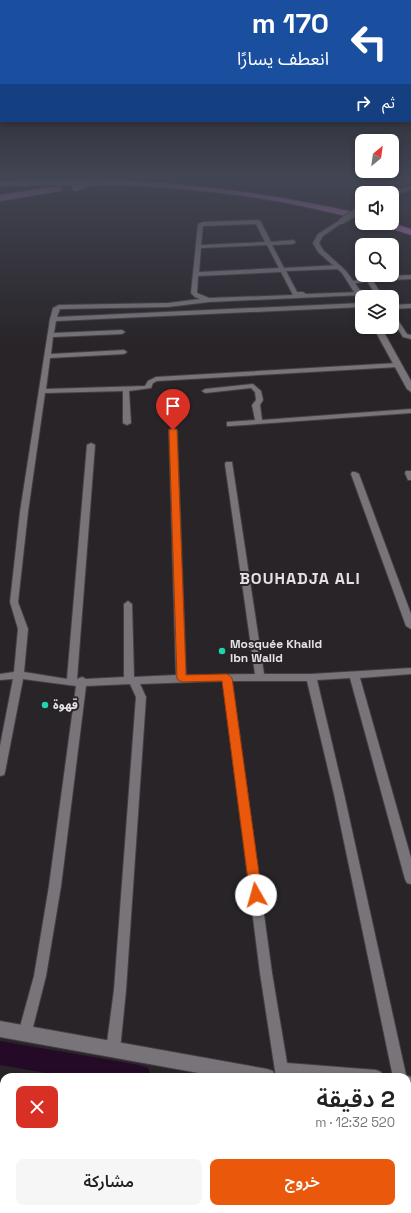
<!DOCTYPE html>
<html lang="ar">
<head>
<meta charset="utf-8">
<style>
	:root { --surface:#fff; --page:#f6f6f6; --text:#222; --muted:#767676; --accent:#ea580c }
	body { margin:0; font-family:"Space Grotesk","Noto Sans Arabic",sans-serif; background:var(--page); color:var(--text); direction:rtl; height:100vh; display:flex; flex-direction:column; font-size:15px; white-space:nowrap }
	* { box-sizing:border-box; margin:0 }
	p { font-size:13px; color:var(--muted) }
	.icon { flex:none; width:22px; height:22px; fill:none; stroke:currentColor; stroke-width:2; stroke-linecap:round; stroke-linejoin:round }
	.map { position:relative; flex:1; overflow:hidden; direction:ltr }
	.side { position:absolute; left:0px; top:1073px; width:411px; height:140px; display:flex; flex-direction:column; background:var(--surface); border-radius:12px 12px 0 0; box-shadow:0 2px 6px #0003; direction:rtl }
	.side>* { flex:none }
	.hud { position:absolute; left:0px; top:0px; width:411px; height:122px; box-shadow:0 2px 6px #0003; direction:rtl; background:#1a4fa0; color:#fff; overflow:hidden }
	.needle { width:26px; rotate:29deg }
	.fabs { position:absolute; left:355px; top:134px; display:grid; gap:8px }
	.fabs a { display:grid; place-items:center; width:44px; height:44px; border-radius:8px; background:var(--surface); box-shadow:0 2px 6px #0003; font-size:20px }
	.pin { position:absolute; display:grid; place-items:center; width:34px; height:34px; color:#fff; margin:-41px -17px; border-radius:50% 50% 50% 0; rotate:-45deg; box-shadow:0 0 4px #0007 }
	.pin .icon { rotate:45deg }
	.me { position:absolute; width:44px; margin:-22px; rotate:353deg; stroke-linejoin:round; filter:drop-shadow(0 0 3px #0008) }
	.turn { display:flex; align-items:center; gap:14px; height:84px; padding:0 16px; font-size:18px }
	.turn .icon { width:52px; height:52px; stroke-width:2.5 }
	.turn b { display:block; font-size:28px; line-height:34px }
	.then { display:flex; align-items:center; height:38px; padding:0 16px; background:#0003; gap:8px; font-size:15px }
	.round { display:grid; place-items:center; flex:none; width:42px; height:42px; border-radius:8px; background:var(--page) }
	.head { display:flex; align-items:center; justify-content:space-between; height:68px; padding:0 16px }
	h1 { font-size:24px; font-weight:600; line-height:30px }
	.cta { display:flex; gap:8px; margin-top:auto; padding:8px 16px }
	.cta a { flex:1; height:46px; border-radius:8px; background:var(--accent); color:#fff; font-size:16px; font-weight:600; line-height:46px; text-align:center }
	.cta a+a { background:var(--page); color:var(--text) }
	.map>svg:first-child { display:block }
</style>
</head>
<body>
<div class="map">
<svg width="411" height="1213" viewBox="0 0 411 1213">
	<rect width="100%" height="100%" fill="#282428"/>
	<path fill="#312832" d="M411,197V218L399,214L394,208L401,200Z
		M0,1111L4,1112V1209H407V1188H411V1213H0Z"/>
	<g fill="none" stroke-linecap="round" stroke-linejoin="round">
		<path fill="#240a27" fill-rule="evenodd" d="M0,1041L139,1065L148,1068L151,1077H69L0,1065Z
			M407,1111L411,1112V1138L407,1137Z"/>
		<defs>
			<path id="minor" d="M398,178L411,179V181Z
				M258,220L261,222L271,242L293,240L296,242L293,244L272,245L284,268L339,265L342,267L339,269L286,271L297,292H303L306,294L360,292L362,293V295L209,302L168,307L60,309L57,317L362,303V307L56,321L54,333L122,330L125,332L122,334L53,337L51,354L124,350L127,352L124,354L50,358L46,389L145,386L148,381L156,377L398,363L401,365L398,367L157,381L153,383L151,388L129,391L131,423L127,425L123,423V391L45,393L28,512L18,602L28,629L24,672L67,679L87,445L91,443L95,445L77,679L82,677L86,679L124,677V604L128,601L132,604L134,677L176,675L169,430L173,428L177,430L186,675L255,674L225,464L226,462H232L264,674H311L411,668V674L360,678L411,858V884L407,883L405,879L350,678L317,680L344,794L406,1075L411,1077V1092L407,1090V1077H393L334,794L307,681H232L272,973L287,1063L376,1070L381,1072L383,1077H276L260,973L223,681L140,684L146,697L126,990L120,1050L118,1055L113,1057L108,1055L106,1050L114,990L136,697L130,684L86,686L61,886L46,976L30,1039L25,1041L20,1039L18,1034L34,976L49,886L76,686L23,679L5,772L4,775L0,776V746L13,679L0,680V674L14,672L18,629L10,602L20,512L50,319L53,308L59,305L168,303L200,299L195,297L191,293L198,224L203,222ZM256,224L265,242L201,245L203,226ZM267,245L279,268L199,272L201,248ZM281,272L293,295L209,298L197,293L198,276Z
				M411,275V279L373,281L383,297H377L367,281L352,284L349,282L369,277Z
				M411,304V308L392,309V305Z
				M392,313L394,314L407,334L411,335V339L403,337L392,320Z
				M253,384L261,391L263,400L260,405L262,420L411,409V413L230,426H227V422L255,420L252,405L256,400L255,392L251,388L205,393L202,391L205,389Z
				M406,471H411V480H408L405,473Z
				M352,472H355L359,474L411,614V629L406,626L351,474Z"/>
			<path id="tertiary" d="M411,186V190L392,195V193H388Z
				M340,220L345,221L323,236L319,243L323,250L346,271L365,297H362V300H359L342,273L318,252L313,243L318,234Z
				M373,327H381L411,381V392L407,389Z
				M0,1021L267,1069L273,1071L275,1077H221L0,1037Z
				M407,1094H411V1112H407Z"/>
			<path id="motorway" d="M91,179C185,182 271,193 362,214V220C318,209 273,199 228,194C152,184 76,183 0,187V181Z
				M58,186L61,187L62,189L61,191L0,201V195Z
				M377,223H392L411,229V235L379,225Z"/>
		</defs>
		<use href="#minor" stroke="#444044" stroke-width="2"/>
		<use href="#tertiary" stroke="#444044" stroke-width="2"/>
		<use href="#motorway" stroke="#444044" stroke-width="2"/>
		<use href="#minor" fill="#79747a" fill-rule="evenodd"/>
		<use href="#tertiary" fill="#79747a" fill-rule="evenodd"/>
		<use href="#motorway" fill="#ba75c1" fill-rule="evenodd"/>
		<defs>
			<path id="tertiary-bridge" d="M342,221L362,208"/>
			<path id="motorway-bridge" d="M76,186L103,178"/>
		</defs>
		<use href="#tertiary-bridge" stroke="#444044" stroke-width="8" stroke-linecap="butt"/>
		<use href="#motorway-bridge" stroke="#444044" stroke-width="10" stroke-linecap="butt"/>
		<use href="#tertiary-bridge" stroke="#79747a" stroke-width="6"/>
		<use href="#motorway-bridge" stroke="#ba75c1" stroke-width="10"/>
	</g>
	<linearGradient id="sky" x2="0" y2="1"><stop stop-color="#161416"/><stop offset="0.51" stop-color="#424553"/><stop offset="1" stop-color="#424553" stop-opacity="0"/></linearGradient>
	<rect width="411" height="348" fill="url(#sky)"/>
	<path fill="#ea580c" stroke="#983908" d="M173,428L177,430L186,675L227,674L232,678L262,895L260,899L256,901L251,899L250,895L222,681L182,682L177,679L169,430Z"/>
	<g fill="#1fd5b0" stroke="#282428" stroke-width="1.5">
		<circle cx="222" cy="651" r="4"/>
		<circle cx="45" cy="705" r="4"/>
	</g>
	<g text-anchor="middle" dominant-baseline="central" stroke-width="4" stroke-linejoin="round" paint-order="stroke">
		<g font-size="12" font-weight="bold" fill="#e5e2e5" stroke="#282428" text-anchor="start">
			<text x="230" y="644">Mosquée Khalid<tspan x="230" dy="14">ibn Walid</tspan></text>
			<text x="53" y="705">قهوة</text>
		</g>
		<g font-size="16" font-weight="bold" letter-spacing="1" fill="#e5dfe6" stroke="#282428">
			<text x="300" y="578">BOUHADJA ALI</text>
		</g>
	</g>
</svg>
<div class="fabs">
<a><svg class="needle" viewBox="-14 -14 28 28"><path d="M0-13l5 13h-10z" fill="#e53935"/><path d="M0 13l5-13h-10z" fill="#767676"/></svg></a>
<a><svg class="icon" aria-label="sound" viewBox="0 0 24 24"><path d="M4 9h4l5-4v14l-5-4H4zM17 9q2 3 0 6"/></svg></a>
<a><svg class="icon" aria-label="search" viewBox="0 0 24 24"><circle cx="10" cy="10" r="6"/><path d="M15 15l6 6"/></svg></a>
<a><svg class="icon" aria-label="layers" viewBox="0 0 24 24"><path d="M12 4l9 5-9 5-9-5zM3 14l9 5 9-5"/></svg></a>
</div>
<div class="pin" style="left:173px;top:430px;background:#d93025"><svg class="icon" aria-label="arrive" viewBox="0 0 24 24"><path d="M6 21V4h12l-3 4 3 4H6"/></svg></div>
<svg class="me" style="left:256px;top:895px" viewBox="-20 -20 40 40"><circle r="19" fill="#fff"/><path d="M0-13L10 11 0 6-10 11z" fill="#ea580c"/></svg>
<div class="hud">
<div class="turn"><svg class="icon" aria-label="left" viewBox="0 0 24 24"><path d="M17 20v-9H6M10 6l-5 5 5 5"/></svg><div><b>170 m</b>انعطف يسارًا</div></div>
<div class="then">ثم<svg class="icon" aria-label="right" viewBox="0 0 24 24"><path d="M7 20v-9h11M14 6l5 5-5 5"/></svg></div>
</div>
<section class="side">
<div class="head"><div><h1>2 دقيقة</h1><p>520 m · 12:32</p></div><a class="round" style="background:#d93025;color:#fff"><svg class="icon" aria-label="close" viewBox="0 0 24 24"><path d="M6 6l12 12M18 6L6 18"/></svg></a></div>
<div class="cta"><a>خروج</a><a>مشاركة</a></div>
</section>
</div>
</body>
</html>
